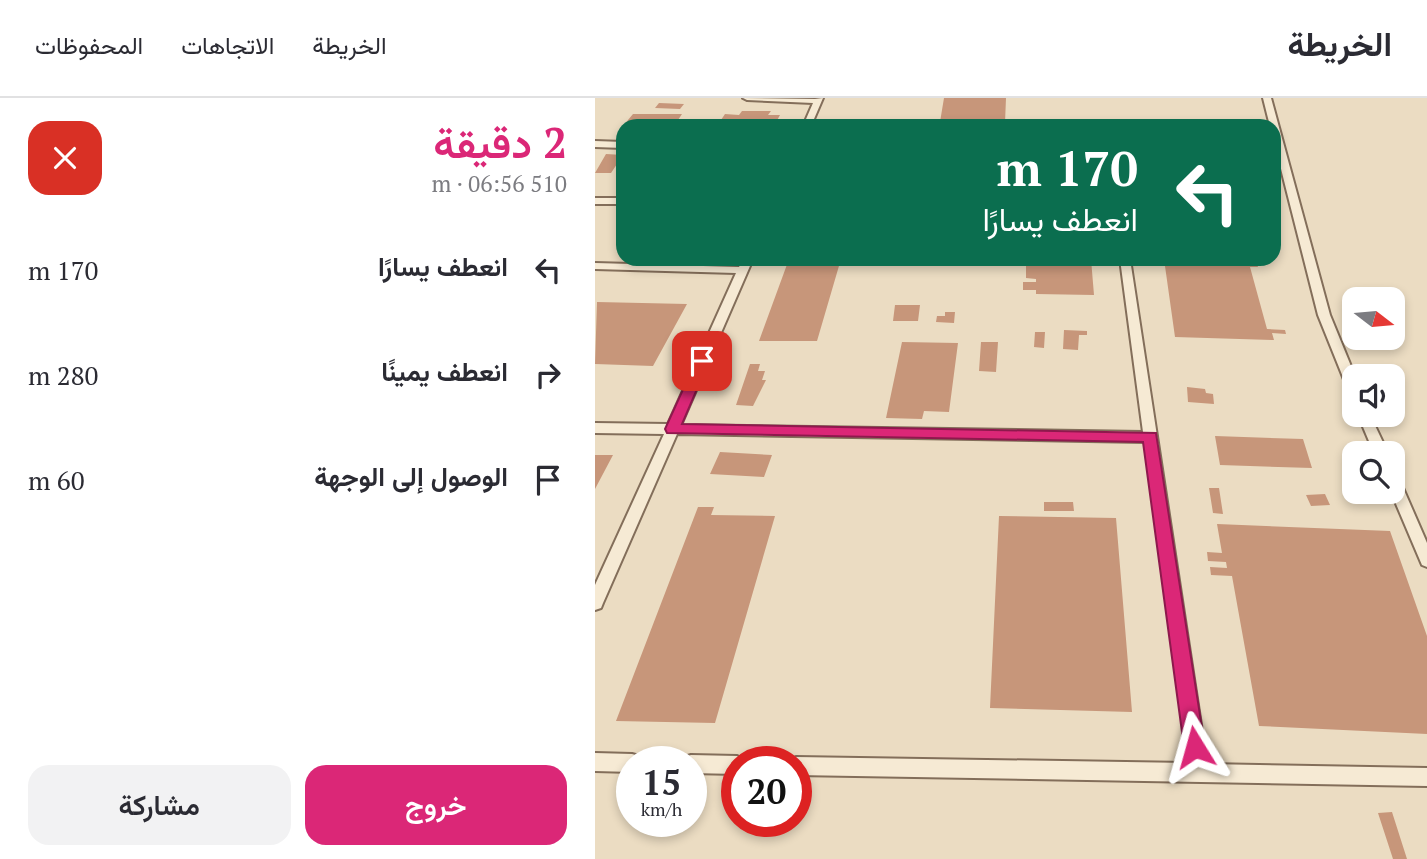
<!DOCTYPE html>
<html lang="ar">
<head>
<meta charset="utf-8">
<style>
	:root { --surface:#fff; --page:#f2f2f3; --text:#2b2b33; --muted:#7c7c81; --line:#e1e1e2; --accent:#db2777 }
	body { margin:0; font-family:"PT Serif",Vazirmatn,serif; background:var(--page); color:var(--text); direction:rtl; height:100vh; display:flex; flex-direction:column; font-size:26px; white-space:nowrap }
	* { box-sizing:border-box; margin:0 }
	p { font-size:23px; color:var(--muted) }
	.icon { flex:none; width:38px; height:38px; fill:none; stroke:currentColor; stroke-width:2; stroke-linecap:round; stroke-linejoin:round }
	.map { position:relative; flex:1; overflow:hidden; direction:ltr }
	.details { display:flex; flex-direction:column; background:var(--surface); width:595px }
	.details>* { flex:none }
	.banner { position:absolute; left:21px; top:21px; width:665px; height:147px; border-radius:21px; box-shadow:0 4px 10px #0003; direction:rtl; background:#0b6e4f; color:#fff; overflow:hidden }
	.needle { width:46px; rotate:106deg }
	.fabs { position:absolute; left:747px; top:189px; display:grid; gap:14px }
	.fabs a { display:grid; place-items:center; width:63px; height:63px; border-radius:14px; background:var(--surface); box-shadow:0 4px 10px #0003; font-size:35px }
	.speed { position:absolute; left:21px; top:648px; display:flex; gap:14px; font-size:35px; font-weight:700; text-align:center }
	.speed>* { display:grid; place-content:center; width:91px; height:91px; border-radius:50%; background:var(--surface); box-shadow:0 4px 10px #0003; line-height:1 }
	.speed small { font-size:18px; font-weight:400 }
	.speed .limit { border:10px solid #d22; background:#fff; color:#111 }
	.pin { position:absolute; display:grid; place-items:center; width:60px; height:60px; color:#fff; margin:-30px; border-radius:14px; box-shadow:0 4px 10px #0006 }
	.me { position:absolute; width:77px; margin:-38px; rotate:352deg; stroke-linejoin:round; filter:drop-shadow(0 0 5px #0008) }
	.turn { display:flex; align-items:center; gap:24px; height:147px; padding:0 28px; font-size:32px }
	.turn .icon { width:91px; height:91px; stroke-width:2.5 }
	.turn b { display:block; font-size:49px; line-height:60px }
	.round { display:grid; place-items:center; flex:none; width:74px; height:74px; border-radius:21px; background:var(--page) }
	.summary { display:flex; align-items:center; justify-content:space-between; height:119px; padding:0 28px }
	h1 { font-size:42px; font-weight:600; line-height:52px; color:var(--accent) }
	.button { display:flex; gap:14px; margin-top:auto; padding:14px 28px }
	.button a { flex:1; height:80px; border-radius:21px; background:var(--accent); color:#fff; font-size:28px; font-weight:600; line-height:80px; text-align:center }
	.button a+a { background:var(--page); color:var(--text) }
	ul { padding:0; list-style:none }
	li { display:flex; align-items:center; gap:21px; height:105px; padding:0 28px }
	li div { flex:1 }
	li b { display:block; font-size:26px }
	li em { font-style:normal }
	header { display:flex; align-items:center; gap:42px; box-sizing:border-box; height:98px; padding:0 35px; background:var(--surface); border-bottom:2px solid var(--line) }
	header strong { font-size:33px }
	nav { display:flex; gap:38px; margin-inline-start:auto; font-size:24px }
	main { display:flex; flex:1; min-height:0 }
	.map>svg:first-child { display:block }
</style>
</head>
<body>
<header>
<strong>الخريطة</strong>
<nav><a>الخريطة</a><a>الاتجاهات</a><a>المحفوظات</a></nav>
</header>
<main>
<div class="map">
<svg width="832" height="761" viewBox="0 0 832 761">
	<rect width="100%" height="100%" fill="#ebdcc2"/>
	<path fill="#c7967a" d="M349,0H411L410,25L345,24Z
		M64,5L89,6L85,11L60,10Z
		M147,13H176L173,17H185L179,28H122L130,16L144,17Z
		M38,16H87L79,28H28Z
		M11,56L28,57L16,75H0Z
		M194,161H246L222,243H164Z
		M431,161H496L499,197L441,196V192H428V184H441V181L431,180Z
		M569,161L661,163L663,169H655L672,231L690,232L691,236L677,235L679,242L580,239Z
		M2,204L92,206L58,268L0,266Z
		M300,207H325L323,223H298Z
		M350,214H360L359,225L341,224L342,218H350Z
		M469,232L492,233V237H484L483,252L468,251Z
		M440,234H450L449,250L439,249Z
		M307,244L363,245L354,314L329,313L327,321L291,320Z
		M386,244H403L401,274L384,273Z
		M155,266H165L163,273H170L167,282H171L158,308L141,307Z
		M592,289L610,291L611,295L618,296L619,306L593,304Z
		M620,338L708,341L717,370L625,367Z
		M125,354L177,357L169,379L115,376Z
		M0,357H18L0,391Z
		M614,390H624L628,416L618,415Z
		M730,396L735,407L716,408L711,397Z
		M449,404H478L479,413H449Z
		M103,409H119L116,417L180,418L120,625L21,623Z
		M404,418L521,420L537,614L395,610Z
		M622,426L795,433L832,538V636L664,628L637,478L616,477L615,469L632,470L631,464L613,463L612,454L627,455Z
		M797,714L812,761H798L783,715Z"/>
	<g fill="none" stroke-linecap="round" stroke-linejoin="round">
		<defs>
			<path id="minor" d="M148,0L220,1L228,0L216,28H208L218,5L152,2Z
				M668,0H676L735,217L760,278V298L754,294L723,217L679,43V28H675Z
				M0,43L28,44V50L0,49Z
				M0,100H28V106H0Z
				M148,161H158L86,327L548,334L525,161H535L612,666L832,670V688L201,677V663H194L201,659L593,665L550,344L82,336L8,505L6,510L0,512V487L69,336L0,335V325L73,326L141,175L0,171V165L144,169Z
				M763,317H775L793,355H779Z
				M798,378L803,379L805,383L832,445V469L827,467L796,394H798Z
				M0,655L37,656L44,658L46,663H37V674L0,673Z
				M96,657L142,658L150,663H142V676L96,675V663H88L89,659Z"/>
		</defs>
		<use href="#minor" stroke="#836e5a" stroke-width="4"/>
		<use href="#minor" fill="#f6ead4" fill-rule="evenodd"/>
	</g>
	<path fill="#db2777" stroke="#8e194d" stroke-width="2" d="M107,258L114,263L87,326L561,335L610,649L607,657L600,660L593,657L589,649L548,344L72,335L70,331L101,263Z"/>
</svg>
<div class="fabs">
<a><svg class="needle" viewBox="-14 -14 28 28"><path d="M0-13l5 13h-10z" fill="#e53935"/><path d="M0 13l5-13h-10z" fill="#7c7c81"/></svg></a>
<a><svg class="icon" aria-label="sound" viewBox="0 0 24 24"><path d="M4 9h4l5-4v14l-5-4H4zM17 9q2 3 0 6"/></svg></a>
<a><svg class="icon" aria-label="search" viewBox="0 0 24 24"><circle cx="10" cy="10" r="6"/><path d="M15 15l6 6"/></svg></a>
</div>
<div class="speed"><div>15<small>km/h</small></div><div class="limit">20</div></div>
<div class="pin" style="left:107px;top:263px;background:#d93025"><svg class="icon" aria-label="arrive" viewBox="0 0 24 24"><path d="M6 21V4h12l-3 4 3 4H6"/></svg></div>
<svg class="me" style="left:600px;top:649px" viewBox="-20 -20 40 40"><path d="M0-17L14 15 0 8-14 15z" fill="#db2777" stroke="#fff" stroke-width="4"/></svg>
<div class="banner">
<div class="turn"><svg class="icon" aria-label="left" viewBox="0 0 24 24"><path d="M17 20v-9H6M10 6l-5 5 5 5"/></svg><div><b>170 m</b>انعطف يسارًا</div></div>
</div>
</div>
<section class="details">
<div class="summary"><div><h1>2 دقيقة</h1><p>510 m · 06:56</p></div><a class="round" style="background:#d93025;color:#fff"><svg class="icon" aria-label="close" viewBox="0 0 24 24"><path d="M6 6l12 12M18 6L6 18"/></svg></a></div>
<ul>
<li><svg class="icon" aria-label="left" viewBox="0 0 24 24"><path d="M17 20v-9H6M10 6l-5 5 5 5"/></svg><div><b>انعطف يسارًا</b></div><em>170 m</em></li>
<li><svg class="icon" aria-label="right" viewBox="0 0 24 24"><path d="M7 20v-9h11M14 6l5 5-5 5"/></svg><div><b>انعطف يمينًا</b></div><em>280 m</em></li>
<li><svg class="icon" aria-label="arrive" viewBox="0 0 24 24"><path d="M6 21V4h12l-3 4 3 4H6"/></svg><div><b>الوصول إلى الوجهة</b></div><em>60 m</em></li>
</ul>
<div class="button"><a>خروج</a><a>مشاركة</a></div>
</section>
</main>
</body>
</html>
